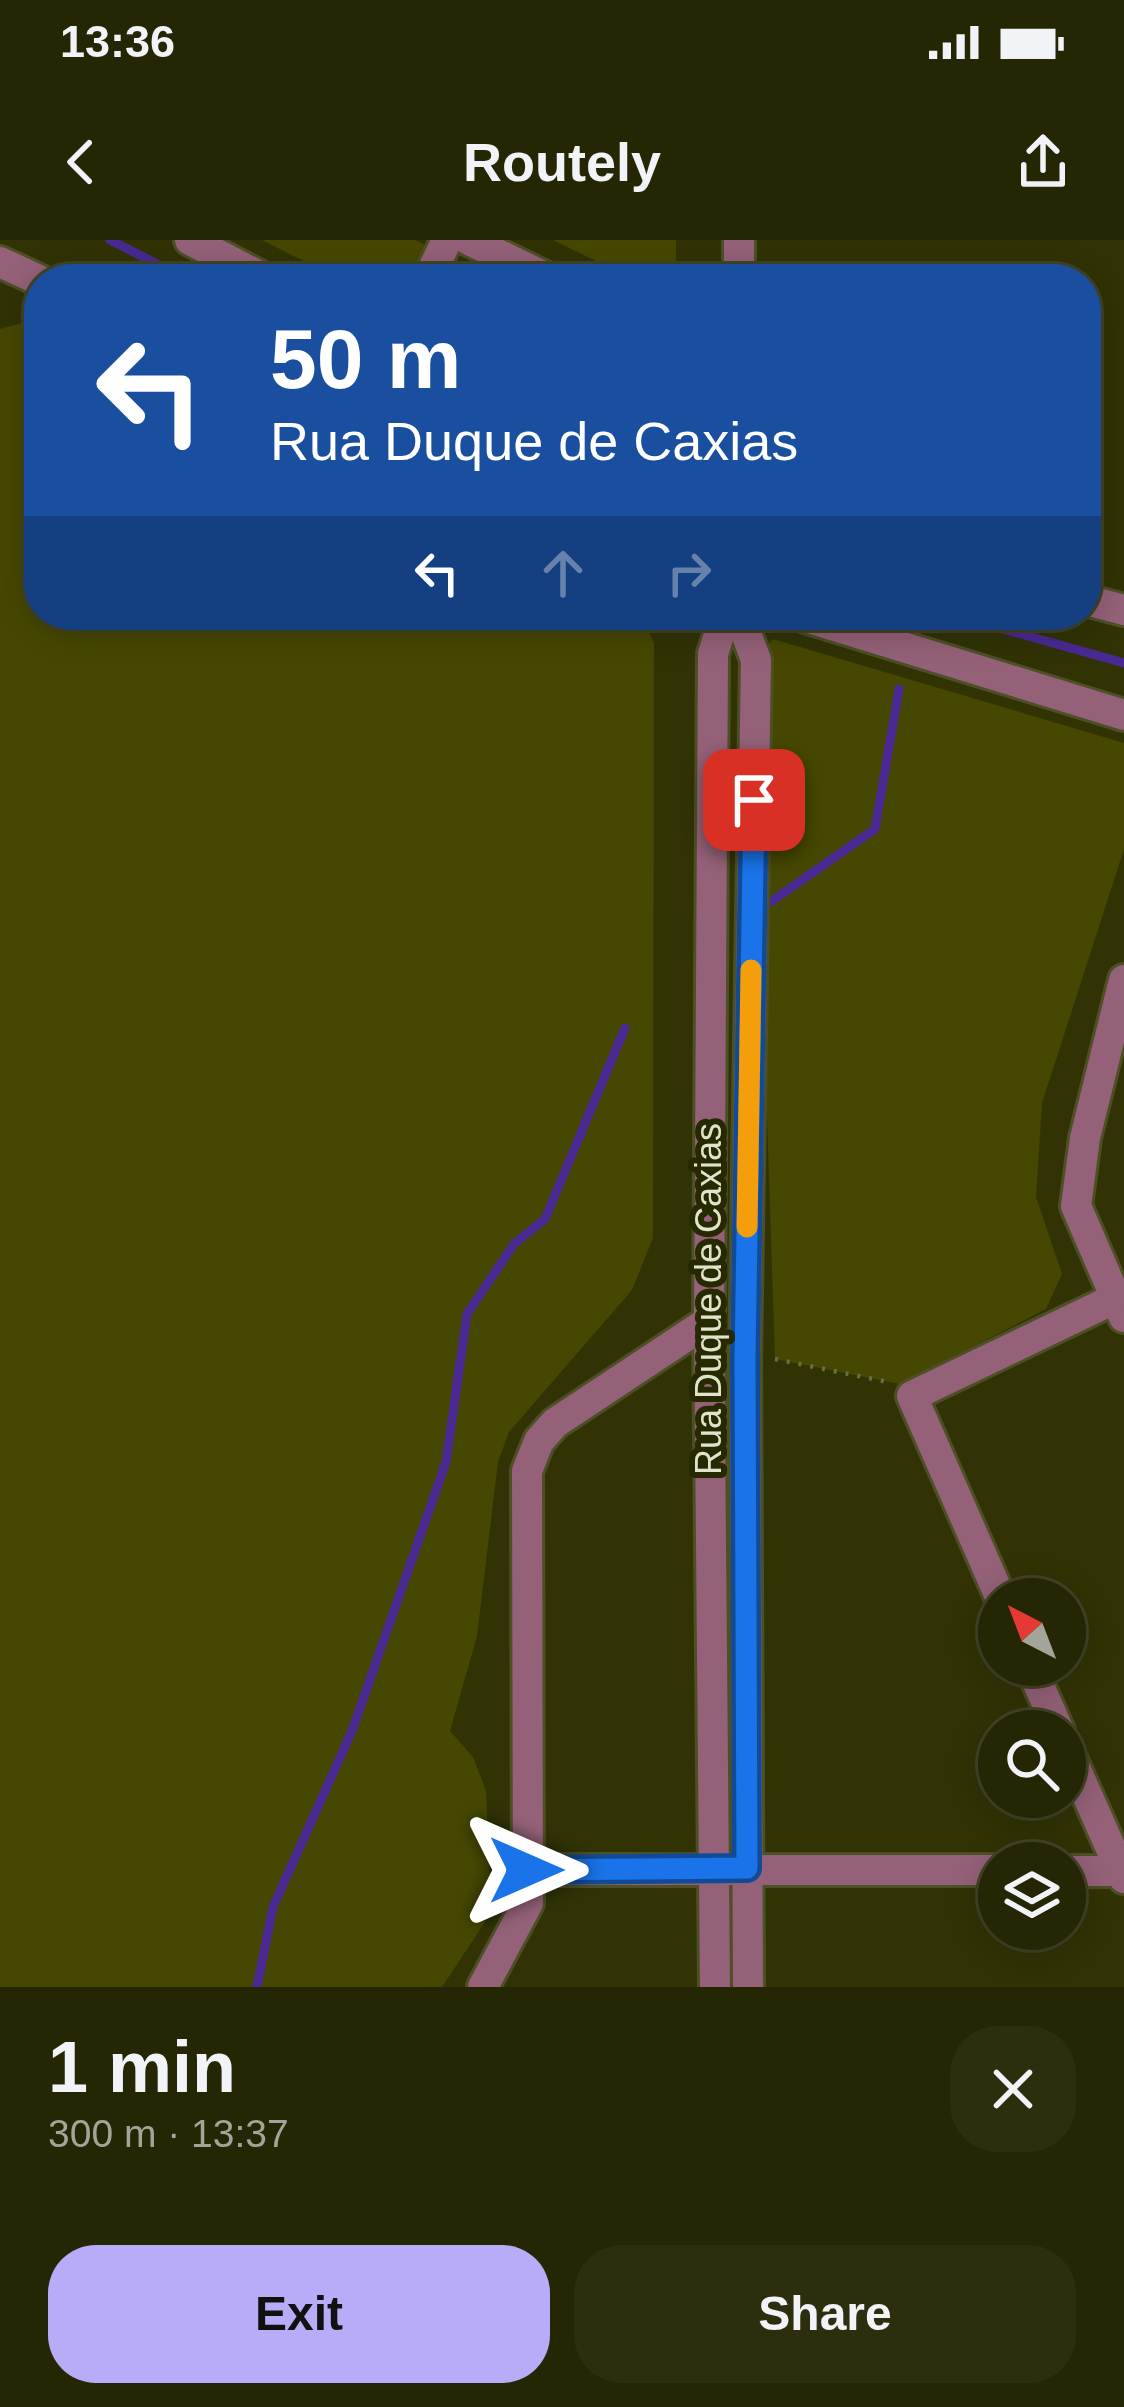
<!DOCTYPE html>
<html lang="en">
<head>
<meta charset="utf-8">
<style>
	:root { --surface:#252604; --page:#2d2e0e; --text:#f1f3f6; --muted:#a3a59a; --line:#424326; --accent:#b8abf7 }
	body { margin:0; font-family:Arial,sans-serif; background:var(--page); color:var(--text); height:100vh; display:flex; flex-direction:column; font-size:45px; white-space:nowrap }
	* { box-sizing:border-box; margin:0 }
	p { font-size:39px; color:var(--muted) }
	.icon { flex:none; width:66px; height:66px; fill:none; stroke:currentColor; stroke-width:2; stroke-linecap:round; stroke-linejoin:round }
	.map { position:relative; height:1747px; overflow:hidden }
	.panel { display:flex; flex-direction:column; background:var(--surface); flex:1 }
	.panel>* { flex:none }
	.top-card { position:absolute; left:24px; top:24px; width:1077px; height:366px; border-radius:48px; box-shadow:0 6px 30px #0003,0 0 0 3px var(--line); background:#1a4fa0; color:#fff; overflow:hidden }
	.needle { width:78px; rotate:318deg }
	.fabs { position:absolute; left:978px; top:1338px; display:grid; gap:24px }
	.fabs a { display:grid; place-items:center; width:108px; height:108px; border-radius:50%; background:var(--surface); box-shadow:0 6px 30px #0003,0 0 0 3px var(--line); font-size:60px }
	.pin { position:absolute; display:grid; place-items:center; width:102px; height:102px; color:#fff; margin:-51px; border-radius:24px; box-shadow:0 6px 18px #0006 }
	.me { position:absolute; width:132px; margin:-66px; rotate:90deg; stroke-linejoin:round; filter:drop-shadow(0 0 9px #0008) }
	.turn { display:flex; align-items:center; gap:42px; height:252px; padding:0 48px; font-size:54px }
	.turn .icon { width:156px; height:156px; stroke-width:2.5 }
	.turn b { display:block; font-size:84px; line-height:102px }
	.lanes { display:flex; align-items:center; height:114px; padding:0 48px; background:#0003; justify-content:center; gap:60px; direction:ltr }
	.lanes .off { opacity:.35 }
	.round { display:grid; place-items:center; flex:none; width:126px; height:126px; border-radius:48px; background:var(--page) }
	.overview { display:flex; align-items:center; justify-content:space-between; height:204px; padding:0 48px }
	h1 { font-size:72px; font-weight:700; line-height:90px }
	.primary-button { display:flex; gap:24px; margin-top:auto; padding:24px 48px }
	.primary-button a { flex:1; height:138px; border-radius:48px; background:var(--accent); color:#111; font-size:48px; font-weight:700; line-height:138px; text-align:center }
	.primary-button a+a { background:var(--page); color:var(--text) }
	.status { display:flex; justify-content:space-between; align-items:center; height:84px; padding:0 60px; background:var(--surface); direction:ltr }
	.status svg { height:33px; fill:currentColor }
	header { display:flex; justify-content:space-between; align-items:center; height:156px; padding:0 48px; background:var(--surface); font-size:54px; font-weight:700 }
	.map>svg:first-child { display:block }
</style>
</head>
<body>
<div class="status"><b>13:36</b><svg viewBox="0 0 49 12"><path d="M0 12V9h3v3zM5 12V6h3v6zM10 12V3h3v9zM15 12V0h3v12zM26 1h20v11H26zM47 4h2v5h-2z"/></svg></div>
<header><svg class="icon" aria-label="back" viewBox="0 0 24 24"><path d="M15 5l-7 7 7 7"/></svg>Routely<svg class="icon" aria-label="share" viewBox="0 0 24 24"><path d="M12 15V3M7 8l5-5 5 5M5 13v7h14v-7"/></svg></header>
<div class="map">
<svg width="1124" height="1747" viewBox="0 0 1124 1747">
	<rect width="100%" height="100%" fill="#313305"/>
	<path fill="#464801" d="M262,0H415L493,39H339Z
		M553,0H676V27L633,39Z
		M37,79L39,375H641L654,403L653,998L632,1050L509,1192L498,1222L477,1396L450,1491L473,1517L486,1551L490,1645L485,1682L442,1747H0V89Z
		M773,399L1124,503V609L1042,863L1036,957L1062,1034L1046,1069L900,1144L775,1119L752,420Z"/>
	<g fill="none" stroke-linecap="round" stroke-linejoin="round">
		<path stroke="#4a2992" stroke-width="9" d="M110,0L187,39
			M953,375L1124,423
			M762,668L875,589L899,449
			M257,1747L273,1667L352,1491L446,1222L467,1074L514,1004L545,979L625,788"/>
		<defs>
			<path id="minor" d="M190,0L265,39
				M469,0L549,39
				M0,22L39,40
				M428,39L447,0
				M739,39V0
				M1086,360L1124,370
				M739,375L756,420L745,1119L748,1747
				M799,375L1124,475
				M1124,740L1085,898L1076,966L1124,1077
				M1001,1359L912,1156L1116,1058
				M1030,1425L1059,1491
				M1065,1505L1124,1638
				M526,1630H999
				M1065,1631H1124
				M483,1747L528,1663L527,1231L539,1201L555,1183L709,1081
				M715,1747L709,1081L713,414L725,375"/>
		</defs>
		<use href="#minor" stroke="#4d4f25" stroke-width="36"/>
		<path stroke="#6b6d46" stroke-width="4.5" stroke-dasharray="3 9" stroke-linecap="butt" d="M775,1119L888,1142"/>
		<use href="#minor" stroke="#946178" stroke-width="30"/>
	</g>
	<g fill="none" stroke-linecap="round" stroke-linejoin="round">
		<defs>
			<path id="route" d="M526,1630L747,1628L745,1119L754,560"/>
		</defs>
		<use href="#route" stroke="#114b97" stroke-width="30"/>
		<use href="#route" stroke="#1a73e8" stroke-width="21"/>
		<path stroke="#f59e0b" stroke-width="21" d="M747,987L751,730"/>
	</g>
	<g text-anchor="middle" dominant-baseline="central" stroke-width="12" stroke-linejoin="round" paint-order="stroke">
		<g font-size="36" fill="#e1e3cb" stroke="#272900">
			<text transform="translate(708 1059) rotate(-90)">Rua Duque de Caxias</text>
		</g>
	</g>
</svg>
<div class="fabs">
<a><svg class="needle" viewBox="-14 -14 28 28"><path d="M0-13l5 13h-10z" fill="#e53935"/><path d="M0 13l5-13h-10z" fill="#a3a59a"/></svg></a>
<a><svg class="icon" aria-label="search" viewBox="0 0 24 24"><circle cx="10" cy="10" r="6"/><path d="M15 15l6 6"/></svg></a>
<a><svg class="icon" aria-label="layers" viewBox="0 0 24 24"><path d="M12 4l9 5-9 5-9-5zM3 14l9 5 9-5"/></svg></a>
</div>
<div class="pin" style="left:754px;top:560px;background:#d93025"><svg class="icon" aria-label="arrive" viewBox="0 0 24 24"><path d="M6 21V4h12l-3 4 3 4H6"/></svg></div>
<svg class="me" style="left:526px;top:1630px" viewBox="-20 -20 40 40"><path d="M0-17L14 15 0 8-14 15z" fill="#1a73e8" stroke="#fff" stroke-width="4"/></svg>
<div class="top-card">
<div class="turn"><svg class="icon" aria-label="left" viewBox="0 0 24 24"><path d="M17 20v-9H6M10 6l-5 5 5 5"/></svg><div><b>50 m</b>Rua Duque de Caxias</div></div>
<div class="lanes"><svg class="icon" aria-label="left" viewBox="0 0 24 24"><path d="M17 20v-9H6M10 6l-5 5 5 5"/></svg><svg class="icon off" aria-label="ahead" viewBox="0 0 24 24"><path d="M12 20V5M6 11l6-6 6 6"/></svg><svg class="icon off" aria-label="right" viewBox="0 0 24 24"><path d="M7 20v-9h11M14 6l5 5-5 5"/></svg></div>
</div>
</div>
<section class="panel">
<div class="overview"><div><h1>1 min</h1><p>300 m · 13:37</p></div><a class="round"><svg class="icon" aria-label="close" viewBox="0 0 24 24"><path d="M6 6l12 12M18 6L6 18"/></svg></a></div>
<div class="primary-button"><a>Exit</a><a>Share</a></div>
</section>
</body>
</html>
